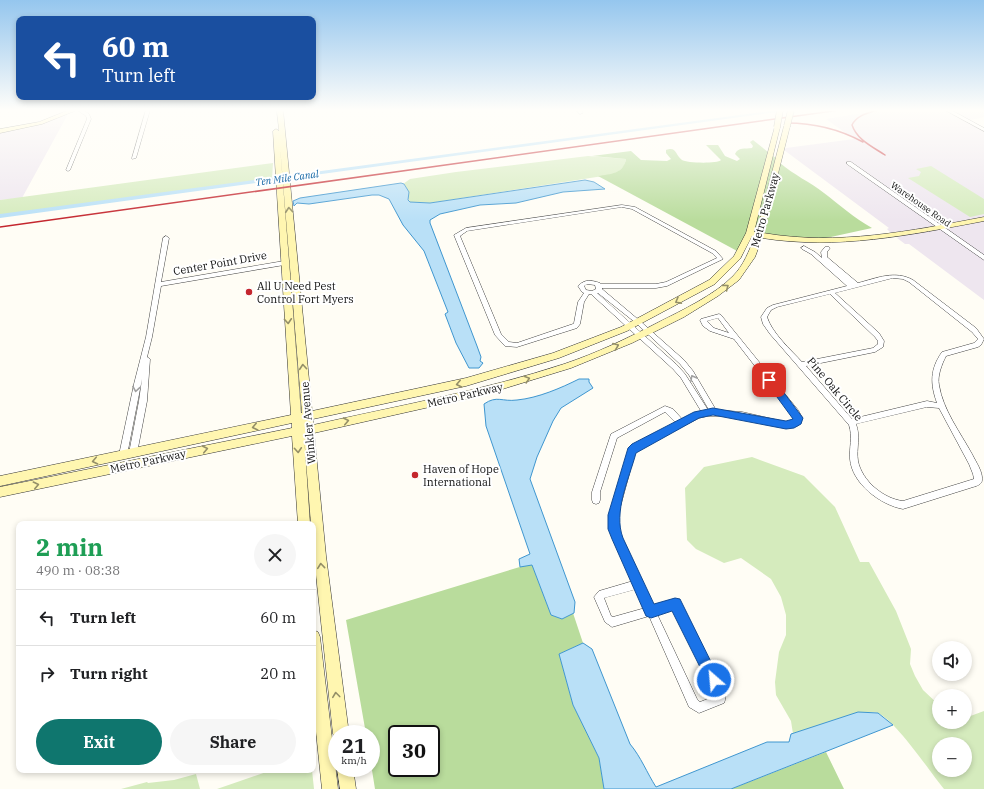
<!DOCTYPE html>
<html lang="en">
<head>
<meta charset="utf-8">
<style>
	:root { --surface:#fff; --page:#f6f6f6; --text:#202124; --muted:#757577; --line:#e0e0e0; --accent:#0f766e }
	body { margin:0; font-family:"IBM Plex Serif",serif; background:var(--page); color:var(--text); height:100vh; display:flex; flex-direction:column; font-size:15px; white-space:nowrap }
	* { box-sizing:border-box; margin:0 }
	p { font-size:13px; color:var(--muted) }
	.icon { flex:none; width:22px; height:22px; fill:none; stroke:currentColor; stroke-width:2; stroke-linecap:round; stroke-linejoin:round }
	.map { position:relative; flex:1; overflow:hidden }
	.details { position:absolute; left:16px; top:521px; width:300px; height:252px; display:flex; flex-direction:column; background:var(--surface); border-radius:8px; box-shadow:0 2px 6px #0003 }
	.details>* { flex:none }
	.banner { position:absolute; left:16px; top:16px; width:300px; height:84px; border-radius:8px; box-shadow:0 2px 6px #0003; background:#1a4fa0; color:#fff; overflow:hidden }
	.fabs { position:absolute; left:932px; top:641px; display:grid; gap:8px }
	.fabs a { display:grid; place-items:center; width:40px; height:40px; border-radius:50%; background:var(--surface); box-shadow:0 2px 6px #0003; font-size:20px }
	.speed { position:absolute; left:328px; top:725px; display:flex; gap:8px; font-size:20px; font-weight:700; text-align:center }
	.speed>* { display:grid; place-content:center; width:52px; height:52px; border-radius:50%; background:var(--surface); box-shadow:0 2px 6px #0003; line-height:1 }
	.speed small { font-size:10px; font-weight:400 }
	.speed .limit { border:2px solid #111; border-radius:6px; background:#fff; color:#111 }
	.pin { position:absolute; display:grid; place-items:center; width:34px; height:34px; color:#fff; margin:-17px; border-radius:8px; box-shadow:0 2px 6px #0006 }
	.me { position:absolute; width:44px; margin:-22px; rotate:333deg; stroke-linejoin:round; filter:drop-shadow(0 0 3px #0008) }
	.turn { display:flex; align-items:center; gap:14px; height:84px; padding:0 20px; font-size:18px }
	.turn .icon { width:52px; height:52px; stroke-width:2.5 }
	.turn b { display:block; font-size:28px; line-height:34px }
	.round { display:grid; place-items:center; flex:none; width:42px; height:42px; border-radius:21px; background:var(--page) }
	.head { display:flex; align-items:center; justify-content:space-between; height:68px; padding:0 20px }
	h1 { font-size:24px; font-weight:800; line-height:30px; color:#1e9e55 }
	.primary-button { display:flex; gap:8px; margin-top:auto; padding:8px 20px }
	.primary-button a { flex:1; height:46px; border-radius:24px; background:var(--accent); color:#fff; font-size:16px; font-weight:800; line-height:46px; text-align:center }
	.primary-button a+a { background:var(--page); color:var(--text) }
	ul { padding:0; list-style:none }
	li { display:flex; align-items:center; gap:12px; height:56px; padding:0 20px; border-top:1px solid var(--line) }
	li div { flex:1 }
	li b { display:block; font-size:15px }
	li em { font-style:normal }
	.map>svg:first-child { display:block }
</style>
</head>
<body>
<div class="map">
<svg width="984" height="789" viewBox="0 0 984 789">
	<rect width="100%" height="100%" fill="#fffdf5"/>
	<path fill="#eee6ef" d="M881,110H984V117L970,120L984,127V300L909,244H905L897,238L904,235L900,233L892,234L887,229L889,228L784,150L786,148L854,139L826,119Z
		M68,114L22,198L0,200V133L29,128Z"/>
	<path fill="#d5ebbd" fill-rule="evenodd" d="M588,156L626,159L624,166L616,174L430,203L410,202L403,184L410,179L456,172Z
		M273,163L272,179L0,215V200Z
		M931,166L984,199V214L970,217L908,178L919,176L921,172L916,169Z
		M752,457L804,476L835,507L860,562H869L896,611L911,649L910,664L915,676L923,690L939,705V722H965V718L984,711V789H944C930,772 896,721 878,713C862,707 811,728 793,734L791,721L776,695L775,682L779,652L786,635V615L781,597L771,579L741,558L724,563L696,549L687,540L685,488L704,467ZM939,744H965V770H939Z
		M272,770H312L314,789H217Z
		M196,774L200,789H121L147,782L148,783L174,780Z"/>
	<path fill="#b9dc9c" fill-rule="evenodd" d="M753,140L768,152L748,233L739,252L598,176C611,174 623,174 626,159L592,156L631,151L641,160L667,161L671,159L666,153V150C677,146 675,155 682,160C686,163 717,164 721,160L706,145H718L725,156L737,161L740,159L735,154C738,147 745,149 752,148L753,146L750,142Z
		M772,155L777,159L757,233L754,232Z
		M780,163C794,175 810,182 824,193C840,205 854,218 872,228L817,240L763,234Z
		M532,565L551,615L562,619L573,613L583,643L559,654L573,705L599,758L604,789H375L371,764V734H366L346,620L523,566ZM397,734H431V768H397Z
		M826,752L844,789H731Z"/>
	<path fill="#b9e0f7" stroke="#3f96cf" d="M585,180L594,182L605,189L563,192L516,203L480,205L440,214L430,220V223L477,346L481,357L480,361L483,363L479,368H469L456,343L445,314L448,312L424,251L403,225L389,199L379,195H372L309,204L297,203L294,206L293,201L300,198L401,183L404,184L409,192L408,200L410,202L430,203Z
		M579,379H589V382L593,388L561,408L553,421L537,457L530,479L575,602L574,613L562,619L551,615L532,565L520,567L519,559L530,554L486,426L484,404C497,395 502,402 517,400C538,398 561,388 579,379Z
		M583,643L592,649L630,744C641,757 647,773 656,787L767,742H789L791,734L858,712L878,713L893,725L731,789H604L599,758L573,705L559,654Z"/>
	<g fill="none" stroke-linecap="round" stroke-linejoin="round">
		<path fill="#b9e0f7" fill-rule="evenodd" d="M777,110H791L0,218V214Z"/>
		<defs>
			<path id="street" d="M77,110H83L89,114L91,119L70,170L68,171L66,170L87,119L86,116Z
				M146,110H150L136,158L132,159V158Z
				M576,110H581L583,113L580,114Z
				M945,110H951L984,128V131Z
				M847,162H851L984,255V260L847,164Z
				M622,205L635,207L716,251L723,259L667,286L656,288H602V289L640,321L684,360L693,371L716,410L742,412L786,422L792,421L794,420L792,414L734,339L710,331L703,326L700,320L701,319L719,314L721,315L798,410L802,417L801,423L797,426L786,428L730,416H708L699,418L639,449L635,453L618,515V529L653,605L675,599L678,601L724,689C726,694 726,698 724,703L699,713L689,707L649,616L612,627L605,622L594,597L599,591L633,581L610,529V515L629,449L633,445L676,423L665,412L617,438L600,492V500L599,503L596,504L593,503L592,500V492L611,434L665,406L673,409L682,419L694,413L701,411L681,378L673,369L591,294H589L584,302L580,324L577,328L517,347L505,346L495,335L454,235L466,228ZM622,207L632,209L712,253L717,258L666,282L656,284H601L600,283C591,280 585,279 578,286L582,292L584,293L578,302L574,323L573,324L517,343L509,342L501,334L460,236L467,231ZM587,284L595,285L596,289L592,291L586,290L584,286ZM597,293H598L636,323L680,364L689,375L709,410H708L685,374L677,365ZM718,318L729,333L714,328L707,321ZM637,589L645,608L613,617L611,616L604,598ZM673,609L715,694V696L700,702L697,699L657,614Z
				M166,236L169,238L161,282L284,261L287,263L284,265L161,286L152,337L147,357L150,359L147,401L137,453L136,455L133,456L130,455L129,453L139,401L142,379L127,455L126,457L123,458L120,457L119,455L134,384L146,337L163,238Z
				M804,246L815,252L822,258L821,252L825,247H829L830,248L827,252V257L858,283C877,278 895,270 913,280L976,328L984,339L981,345L978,347L946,356C942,364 937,376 939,385C943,410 960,432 972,454C976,462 983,472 982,480C982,484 977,486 973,487L903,509C881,505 852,484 850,459C849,448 853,437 849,425L770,334L763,324L761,317L767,308L773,305L847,286L811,254L802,249L801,248ZM893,278L903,279L909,282L972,332L978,339L974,343L942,352C930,369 930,384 937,403L927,401L852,419L806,366L875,352L883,347L884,341L879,333L835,293ZM830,294L875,337L878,341V344L873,348L802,362C791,350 772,333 767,317L771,310L777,307ZM927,407L939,408L969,464L973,474L974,479L903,501C884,499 862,481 858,461C856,448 861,437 856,424Z"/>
			<path id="secondary" d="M69,110H77L42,124L0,133V129L39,122Z
				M277,110H283L312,411L466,378L553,353L621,327L709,280L734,256L746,233L775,126L780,127L754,232H756L759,223L784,126L787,124L790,126L763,233C838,246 911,231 984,217V221C910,235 837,250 762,238L755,257L739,280L718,296L684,317L632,343L571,368L483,395L314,433L326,556L349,734H337V740L333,734L314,556L313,524H311L304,435L310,524H298L292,436L0,497V487L292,428V423L0,486V476L291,415L273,131L276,129L279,131ZM280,146L302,413H301ZM752,236H755C749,251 744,265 733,276C716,294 681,311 659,322C628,338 597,353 564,364C482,391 397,406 313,425V419L466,386L559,358L627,331L715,284L740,259Z
				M313,630L318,632L320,637L338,789H322L313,703Z
				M337,768H353L356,789H340Z"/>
		</defs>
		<use href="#street" stroke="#444" stroke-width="1"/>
		<use href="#secondary" stroke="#333" stroke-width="1"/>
		<use href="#street" fill="#fff" fill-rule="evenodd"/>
		<use href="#secondary" fill="#fff6b0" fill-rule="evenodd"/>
		<path stroke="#c4262e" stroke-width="1.5" d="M878,110C868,113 857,115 852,125C857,140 873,147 885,155
			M787,123C815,123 839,129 863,142
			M0,227L840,110"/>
		<defs>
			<path id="secondary-bridge" d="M787,126L791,110
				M777,127L780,110"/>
		</defs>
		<use href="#secondary-bridge" stroke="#333" stroke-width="7" stroke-linecap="butt"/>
		<use href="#secondary-bridge" stroke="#fff6b0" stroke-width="6"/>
	</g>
	<defs><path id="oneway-chevron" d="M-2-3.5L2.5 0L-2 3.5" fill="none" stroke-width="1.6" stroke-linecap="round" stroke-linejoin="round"/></defs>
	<g stroke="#948f68">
		<use href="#oneway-chevron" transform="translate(289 210) rotate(-95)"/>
		<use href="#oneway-chevron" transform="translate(726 287) rotate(-37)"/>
		<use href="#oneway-chevron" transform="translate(678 301) rotate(151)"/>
		<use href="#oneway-chevron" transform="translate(288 321) rotate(86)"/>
		<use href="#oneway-chevron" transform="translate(616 346) rotate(-22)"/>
		<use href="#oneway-chevron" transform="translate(303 367) rotate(-95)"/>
		<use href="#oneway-chevron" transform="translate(527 379) rotate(-17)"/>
		<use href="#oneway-chevron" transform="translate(459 384) rotate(168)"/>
		<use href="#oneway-chevron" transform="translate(346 421) rotate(-12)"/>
		<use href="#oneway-chevron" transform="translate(255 427) rotate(168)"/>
		<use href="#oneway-chevron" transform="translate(205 449) rotate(-12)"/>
		<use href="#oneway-chevron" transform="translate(298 450) rotate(86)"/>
		<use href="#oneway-chevron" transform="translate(95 461) rotate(168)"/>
		<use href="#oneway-chevron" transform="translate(36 485) rotate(-12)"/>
		<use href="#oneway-chevron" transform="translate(321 566) rotate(-96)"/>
		<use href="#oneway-chevron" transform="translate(336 695) rotate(-97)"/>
	</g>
	<g stroke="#a0a0a0">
		<use href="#oneway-chevron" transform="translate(693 378) rotate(-119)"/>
		<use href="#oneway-chevron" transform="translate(136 389) rotate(99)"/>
	</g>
	<linearGradient id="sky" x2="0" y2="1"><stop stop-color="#95c6ee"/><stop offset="0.5" stop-color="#fffefa"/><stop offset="1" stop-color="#fffefa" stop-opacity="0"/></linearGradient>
	<rect width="984" height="221" fill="url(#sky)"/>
	<path fill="#1a73e8" stroke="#114b97" d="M769,376L772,377L803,418L801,424L794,428L786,429L713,415L699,418L636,453C629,479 613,512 623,538L654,604L675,598L680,599L720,680L718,685L714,686L709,685L672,611L651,618L646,616L612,539L608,529V515L628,448L632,444L694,412L713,408L786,421L793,419L766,382V377Z"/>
	<g fill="#c4262e" stroke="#fff" stroke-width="1.5">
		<circle cx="249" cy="292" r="4"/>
		<circle cx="415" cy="475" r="4"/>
	</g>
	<g text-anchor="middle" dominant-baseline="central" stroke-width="4" stroke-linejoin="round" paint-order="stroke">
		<g font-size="9" fill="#111" stroke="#fff">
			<text transform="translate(921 204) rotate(35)">Warehouse Road</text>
		</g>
		<g font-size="10" font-style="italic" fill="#1768a6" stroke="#fff">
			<text transform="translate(287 178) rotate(-8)">Ten Mile Canal</text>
		</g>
		<g font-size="11" fill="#111" stroke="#fff">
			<text transform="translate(765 210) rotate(-74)">Metro Parkway</text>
			<text transform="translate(220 263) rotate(-10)">Center Point Drive</text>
			<text transform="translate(835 389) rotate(50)">Pine Oak Circle</text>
			<text transform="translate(465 395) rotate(-13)">Metro Parkway</text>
			<text transform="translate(308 423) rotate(-95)">Winkler Avenue</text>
			<text transform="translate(148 461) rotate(-12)">Metro Parkway</text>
		</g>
		<g font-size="11" fill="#111" stroke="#fff" text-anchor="start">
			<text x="257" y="286">All U Need Pest<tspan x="257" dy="13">Control Fort Myers</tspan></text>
			<text x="423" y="469">Haven of Hope<tspan x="423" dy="13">International</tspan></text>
		</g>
	</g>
</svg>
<div class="fabs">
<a><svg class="icon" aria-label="sound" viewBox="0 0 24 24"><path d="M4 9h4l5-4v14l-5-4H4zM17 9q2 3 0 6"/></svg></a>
<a>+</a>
<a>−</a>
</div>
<div class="speed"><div>21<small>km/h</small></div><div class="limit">30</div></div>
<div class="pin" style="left:769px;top:380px;background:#d93025"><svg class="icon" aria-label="arrive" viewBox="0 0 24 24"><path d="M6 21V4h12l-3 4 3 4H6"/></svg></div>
<svg class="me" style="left:714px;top:680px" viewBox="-20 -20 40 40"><circle r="17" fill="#1a73e8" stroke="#fff" stroke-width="3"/><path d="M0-11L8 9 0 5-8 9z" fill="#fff"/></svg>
<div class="banner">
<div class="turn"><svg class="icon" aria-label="left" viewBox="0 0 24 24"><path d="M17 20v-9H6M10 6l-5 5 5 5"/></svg><div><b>60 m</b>Turn left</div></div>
</div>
<section class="details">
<div class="head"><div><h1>2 min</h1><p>490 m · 08:38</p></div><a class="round"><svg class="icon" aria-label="close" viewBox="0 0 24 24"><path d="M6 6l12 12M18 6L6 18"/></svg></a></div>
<ul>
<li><svg class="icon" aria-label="left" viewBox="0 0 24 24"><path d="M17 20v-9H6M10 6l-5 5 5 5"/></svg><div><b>Turn left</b></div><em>60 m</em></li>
<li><svg class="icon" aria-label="right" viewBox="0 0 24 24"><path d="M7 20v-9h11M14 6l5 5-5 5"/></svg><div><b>Turn right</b></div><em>20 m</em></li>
</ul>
<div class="primary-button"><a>Exit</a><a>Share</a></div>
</section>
</div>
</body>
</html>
